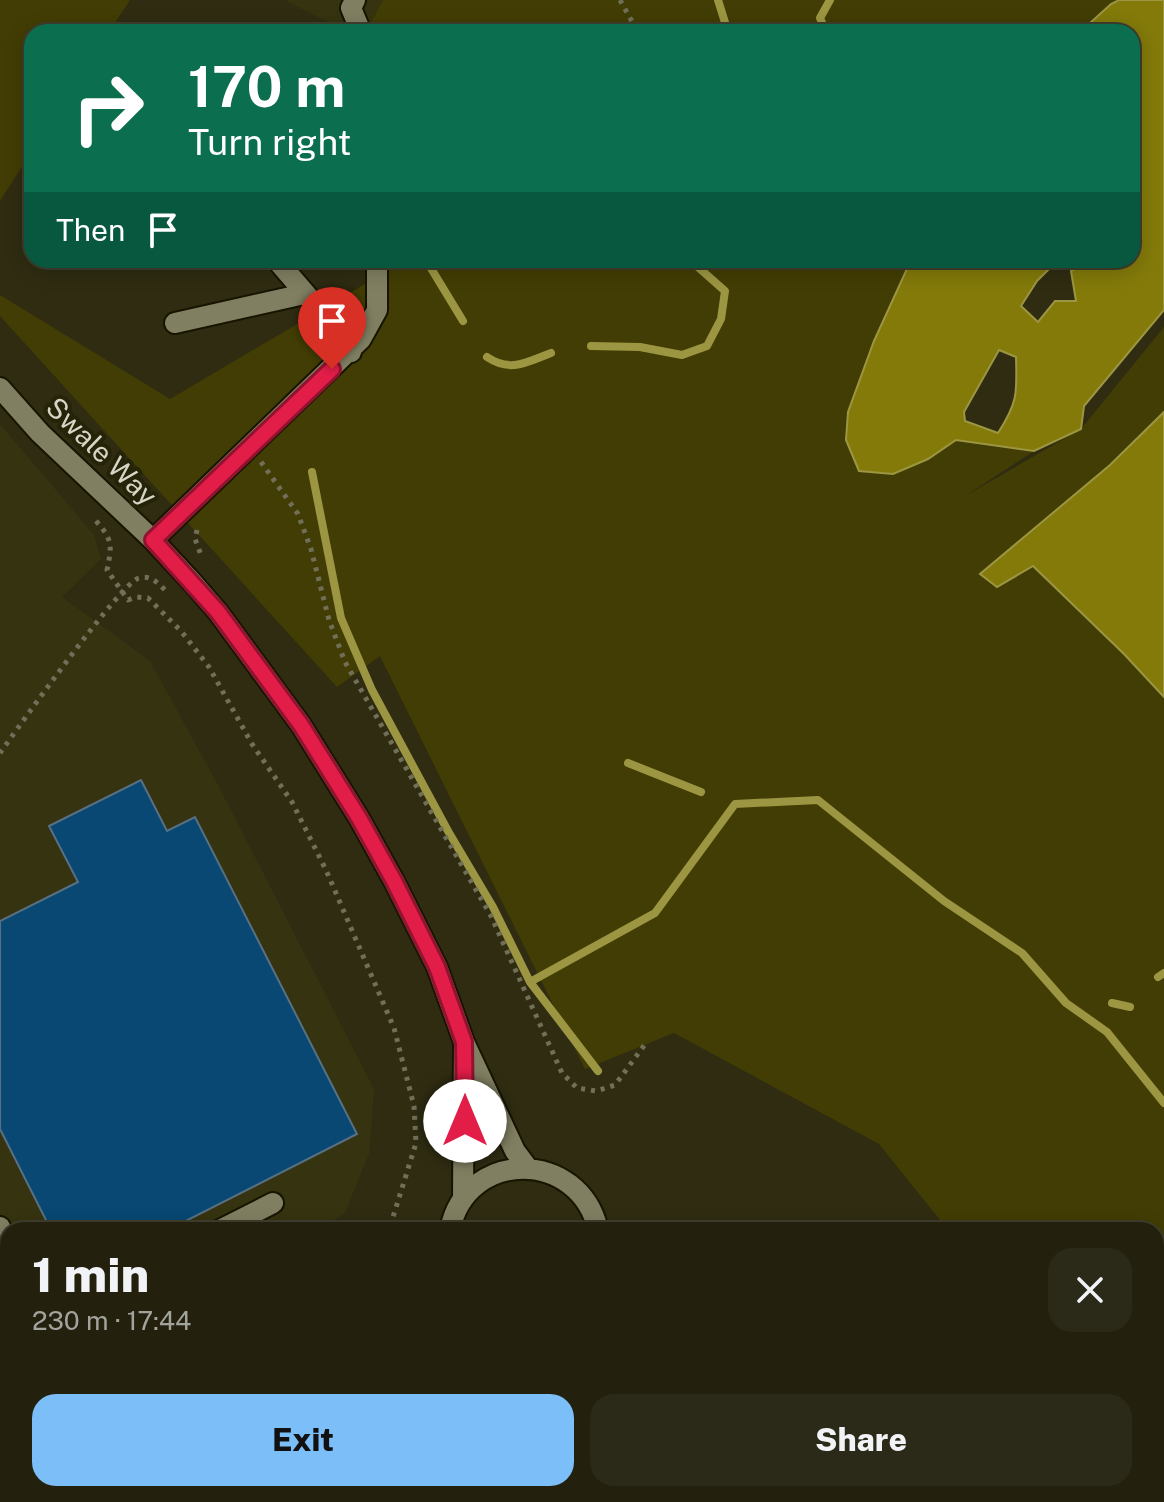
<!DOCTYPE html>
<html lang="en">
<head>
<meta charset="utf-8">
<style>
	:root { --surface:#23210e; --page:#2b2917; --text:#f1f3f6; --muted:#a3a39e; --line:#403e2e; --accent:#7bbef8 }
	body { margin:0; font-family:"Public Sans",sans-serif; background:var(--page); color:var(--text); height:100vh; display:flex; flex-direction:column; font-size:30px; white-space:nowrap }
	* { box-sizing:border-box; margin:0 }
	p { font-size:26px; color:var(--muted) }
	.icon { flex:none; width:44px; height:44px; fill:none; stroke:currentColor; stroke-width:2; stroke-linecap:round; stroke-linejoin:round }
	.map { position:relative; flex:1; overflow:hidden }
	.details { position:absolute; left:0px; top:1222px; width:1164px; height:280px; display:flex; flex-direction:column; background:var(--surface); border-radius:24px 24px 0 0; box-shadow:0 4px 20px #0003,0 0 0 2px var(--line) }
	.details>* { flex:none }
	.top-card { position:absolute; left:24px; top:24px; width:1116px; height:244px; border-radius:24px; box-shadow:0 4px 20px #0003,0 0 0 2px var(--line); background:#0b6e4f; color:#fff; overflow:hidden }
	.pin { position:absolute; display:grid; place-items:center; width:68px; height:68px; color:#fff; margin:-82px -34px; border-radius:50% 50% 50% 0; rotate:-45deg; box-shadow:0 0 8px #0007 }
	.pin .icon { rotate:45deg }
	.me { position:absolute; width:88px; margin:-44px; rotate:0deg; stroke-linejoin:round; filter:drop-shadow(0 0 6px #0008) }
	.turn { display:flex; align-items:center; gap:28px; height:168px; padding:0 32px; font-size:36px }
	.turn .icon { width:104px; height:104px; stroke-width:2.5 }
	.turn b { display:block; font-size:56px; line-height:68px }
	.then { display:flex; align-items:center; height:76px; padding:0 32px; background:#0003; gap:16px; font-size:30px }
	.round { display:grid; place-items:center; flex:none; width:84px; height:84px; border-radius:24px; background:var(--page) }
	.summary { display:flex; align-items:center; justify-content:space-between; height:136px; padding:0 32px }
	h1 { font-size:48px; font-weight:800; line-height:60px }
	.cta { display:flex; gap:16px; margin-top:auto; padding:16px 32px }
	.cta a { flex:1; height:92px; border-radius:24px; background:var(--accent); color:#111; font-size:32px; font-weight:800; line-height:92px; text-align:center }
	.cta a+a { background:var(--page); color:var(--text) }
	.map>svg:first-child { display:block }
</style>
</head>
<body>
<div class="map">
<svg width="1164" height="1502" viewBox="0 0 1164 1502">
	<rect width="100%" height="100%" fill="#2f2c12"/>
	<path fill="#363310" d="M285,0H383L365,32H347Z
		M0,424L94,535L101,559L62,597L150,661L217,783L374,1089L369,1154L345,1213L319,1230H8V1455L0,1460Z
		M142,1494H472L473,1502H131Z"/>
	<path fill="#423d04" d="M0,0H130L109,32H32V151L0,201Z
		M383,0H1117L1077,32H369L368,27Z
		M386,260H914L859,471L892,474L955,440L1034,451L965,496L1081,429L1164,327V412L997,587L1033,566L1124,654L1164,697V1366L1158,1367L1156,1451V1230H948L879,1144L674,1033L585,1069L380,656L337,687L0,316V295L170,399L365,284L388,278Z
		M138,1494H213L201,1502H127Z
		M421,1494H504L505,1502H421Z
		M1089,1494H1155V1502H1093Z"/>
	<path fill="#837a0a" stroke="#9c9642" stroke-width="2" fill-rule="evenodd" d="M1119,0H1164V310L1084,406L1081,429L1034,451L956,440L928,459L893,474L859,471L846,440L848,412L874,341L911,260H1058L1037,281L1021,306L1038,322L1055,301H1076L1071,271L1092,260H1132V32H1080L1111,4ZM999,350L1016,357C1017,393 1018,402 998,433L965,421L964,412Z
		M1164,412V697L1124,654L1033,566L997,587L980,574L1110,465Z"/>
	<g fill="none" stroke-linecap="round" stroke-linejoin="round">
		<path stroke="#9c9642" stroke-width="8" d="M718,0L728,32
			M826,32L820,18L830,0
			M426,260L463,321
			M591,346L640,347L682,355L707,346L721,319L725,291L690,260
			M487,357C511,373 527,362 551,353
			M312,472L341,618L372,690L448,831L493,907L530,982L598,1071
			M628,763L701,792
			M1158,977L1164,973
			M530,982L655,913L735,804L818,800L944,901L1022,953L1066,1003L1107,1032L1164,1103
			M1112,1003L1130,1007"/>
	</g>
	<path fill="#084873" stroke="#587084" stroke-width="2" d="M141,780L167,831L195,817L357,1134L168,1230H51L0,1129V921L78,882L49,826Z"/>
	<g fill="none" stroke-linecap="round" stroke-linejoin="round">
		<defs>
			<path id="minor" d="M355,0L351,8L361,32
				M280,264L336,329L351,352
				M175,323L304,294
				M0,388L40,433L153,540L192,582L218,612L301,725L359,818L394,881L437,967L464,1042L515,1151L527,1167
				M153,540L361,339L377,310V260
				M463,1198L464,1046
				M0,1227L8,1247
				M220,1230L273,1203
				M450,1230C466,1148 580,1149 598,1230
				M0,1494L6,1502
				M79,1502L90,1494
				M542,1502V1494"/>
		</defs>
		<use href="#minor" stroke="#171400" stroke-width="24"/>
		<path stroke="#716f58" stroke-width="5" stroke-dasharray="4 6" stroke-linecap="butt" d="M620,0L638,32
			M261,462L298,514L311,549L329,620L345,662L491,916L562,1073L577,1088L596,1091L615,1085L646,1043
			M96,521C113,540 112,546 107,570L128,600L136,597L148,598L181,631L209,667L252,744L292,802L326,870L394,1028L414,1106L416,1143L389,1230
			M197,530L195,539L201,555
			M0,753C18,728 121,582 139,578C150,575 157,582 165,590
			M46,1502L59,1494"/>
		<use href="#minor" stroke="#817f62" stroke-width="20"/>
	</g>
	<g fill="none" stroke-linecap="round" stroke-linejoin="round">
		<defs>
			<path id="route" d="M332,369L153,540L218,612L301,725L359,818L394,881L437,967L464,1042L465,1121"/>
		</defs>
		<use href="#route" stroke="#92132f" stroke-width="20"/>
		<use href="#route" stroke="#e11d48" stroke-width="14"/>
	</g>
	<g text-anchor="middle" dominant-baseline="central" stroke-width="8" stroke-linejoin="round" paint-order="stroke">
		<g font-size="28" fill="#d7d6c6" stroke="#252308">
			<text transform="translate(102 451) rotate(44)">Swale Way</text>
		</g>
	</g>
</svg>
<div class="pin" style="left:332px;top:369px;background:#d93025"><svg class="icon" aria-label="arrive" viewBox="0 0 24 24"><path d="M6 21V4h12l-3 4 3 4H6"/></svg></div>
<svg class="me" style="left:465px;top:1121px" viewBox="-20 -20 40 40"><circle r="19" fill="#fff"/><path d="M0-13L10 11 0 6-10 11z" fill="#e11d48"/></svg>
<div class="top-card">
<div class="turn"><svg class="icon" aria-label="right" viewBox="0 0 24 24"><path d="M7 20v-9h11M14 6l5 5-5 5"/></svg><div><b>170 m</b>Turn right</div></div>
<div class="then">Then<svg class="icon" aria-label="arrive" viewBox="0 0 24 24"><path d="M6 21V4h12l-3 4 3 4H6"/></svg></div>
</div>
<section class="details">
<div class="summary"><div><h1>1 min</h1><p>230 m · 17:44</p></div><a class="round"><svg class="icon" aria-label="close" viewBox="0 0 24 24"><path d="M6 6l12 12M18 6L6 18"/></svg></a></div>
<div class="cta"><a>Exit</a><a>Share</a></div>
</section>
</div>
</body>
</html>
